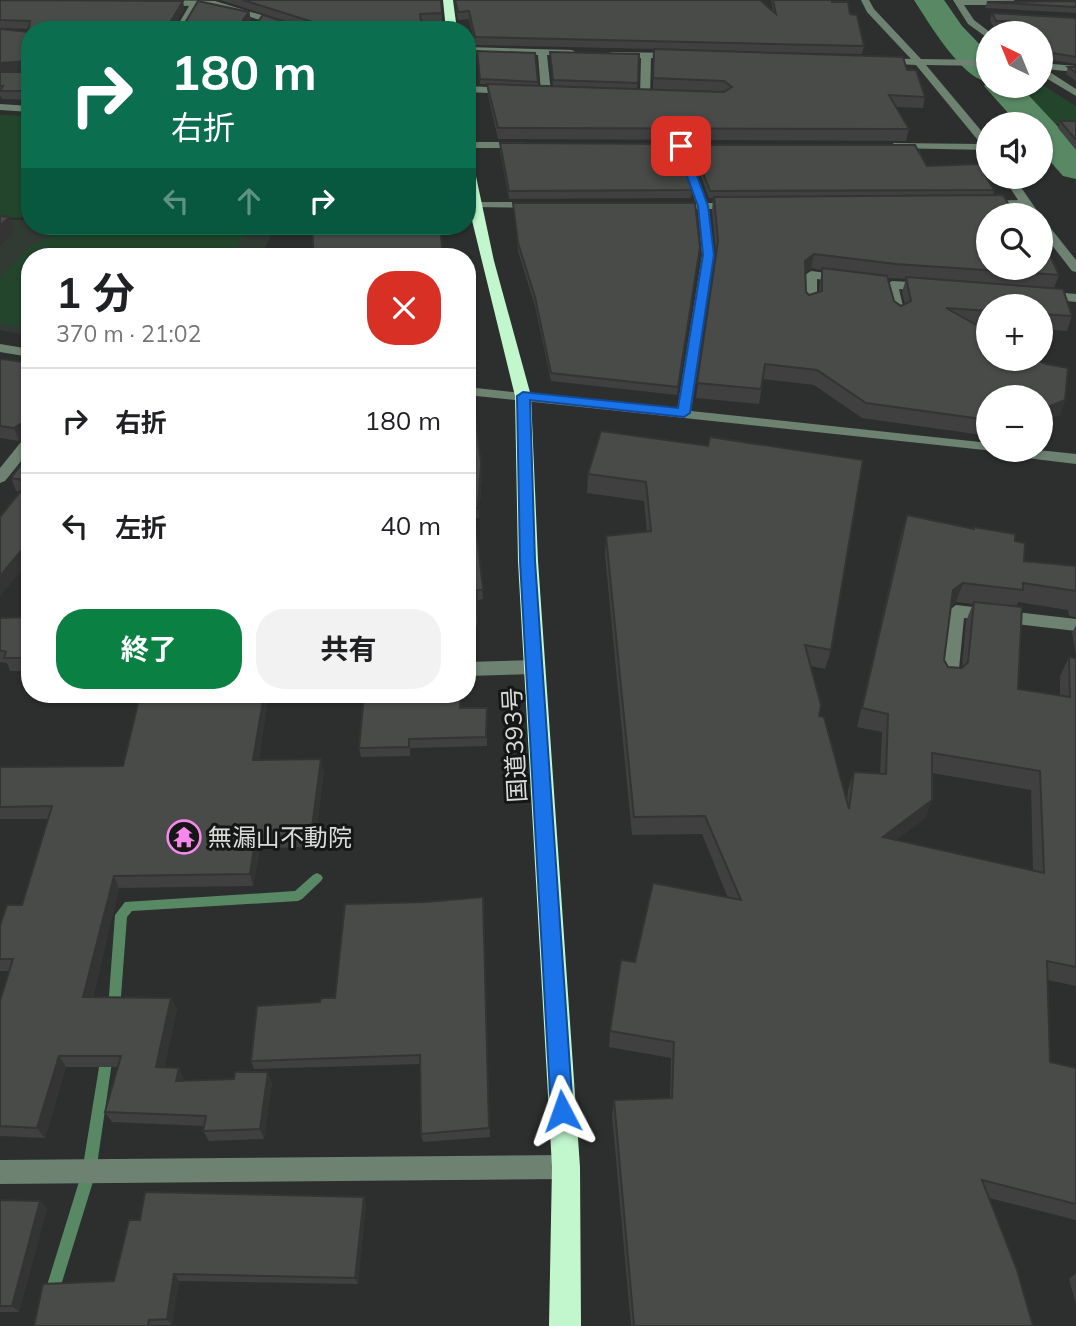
<!DOCTYPE html>
<html lang="ja">
<head>
<meta charset="utf-8">
<style>
	:root { --surface:#fff; --page:#f2f2f2; --text:#202124; --muted:#757577; --line:#e0e0e0; --accent:#0b8043 }
	body { margin:0; font-family:Mulish,"Noto Sans JP",sans-serif; background:var(--page); color:var(--text); height:100vh; display:flex; flex-direction:column; font-size:26px; white-space:nowrap }
	* { box-sizing:border-box; margin:0 }
	p { font-size:23px; color:var(--muted) }
	.icon { flex:none; width:38px; height:38px; fill:none; stroke:currentColor; stroke-width:2; stroke-linecap:round; stroke-linejoin:round }
	.map { position:relative; flex:1; overflow:hidden }
	.sheet { position:absolute; left:21px; top:248px; width:455px; height:455px; display:flex; flex-direction:column; background:var(--surface); border-radius:28px; box-shadow:0 2px 5px #0004 }
	.sheet>* { flex:none }
	.top-card { position:absolute; left:21px; top:21px; width:455px; height:214px; border-radius:28px; box-shadow:0 2px 5px #0004; background:#0b6e4f; color:#fff; overflow:hidden }
	.needle { width:46px; rotate:317deg }
	.buttons { position:absolute; left:976px; top:21px; display:grid; gap:14px }
	.buttons a { display:grid; place-items:center; width:77px; height:77px; border-radius:50%; background:var(--surface); box-shadow:0 2px 5px #0004; font-size:35px }
	.pin { position:absolute; display:grid; place-items:center; width:60px; height:60px; color:#fff; margin:-30px; border-radius:14px; box-shadow:0 4px 10px #0006 }
	.me { position:absolute; width:77px; margin:-38px; rotate:356deg; stroke-linejoin:round; filter:drop-shadow(0 0 5px #0008) }
	.turn { display:flex; align-items:center; gap:24px; height:147px; padding:0 35px; font-size:32px }
	.turn .icon { width:91px; height:91px; stroke-width:2.5 }
	.turn b { display:block; font-size:49px; line-height:60px }
	.lanes { display:flex; align-items:center; height:66px; padding:0 35px; background:#0003; justify-content:center; gap:35px; direction:ltr }
	.lanes .off { opacity:.35 }
	.round { display:grid; place-items:center; flex:none; width:74px; height:74px; border-radius:28px; background:var(--page) }
	.headline { display:flex; align-items:center; justify-content:space-between; height:119px; padding:0 35px }
	h1 { font-size:42px; font-weight:700; line-height:52px }
	.cta { display:flex; gap:14px; margin-top:auto; padding:14px 35px }
	.cta a { flex:1; height:80px; border-radius:28px; background:var(--accent); color:#fff; font-size:28px; font-weight:700; line-height:80px; text-align:center }
	.cta a+a { background:var(--page); color:var(--text) }
	ul { padding:0; list-style:none }
	li { display:flex; align-items:center; gap:21px; height:105px; padding:0 35px; border-top:2px solid var(--line) }
	li div { flex:1 }
	li b { display:block; font-size:26px }
	li em { font-style:normal }
	.map>svg:first-child { display:block }
</style>
</head>
<body>
<div class="map">
<svg width="1076" height="1326" viewBox="0 0 1076 1326">
	<rect width="100%" height="100%" fill="#2c2f2d"/>
	<path fill="#323a34" d="M0,220H30V226H275L261,257H30V336L0,330Z"/>
	<path fill="#23452c" d="M1041,84L1076,106V123L1054,124L1016,86Z
		M0,115L30,116V217L0,218Z
		M73,226H192L248,231L230,257H30V328L0,323V278L30,247Z"/>
	<g fill="none" stroke-linecap="round" stroke-linejoin="round">
		<path fill="#588964" fill-rule="evenodd" d="M317,873L321,875L323,878L321,881L302,899L298,901L132,911L127,917L120,1009L118,1013L114,1015L110,1013L108,1009L115,915L125,902L295,891L313,875Z
			M107,1049L111,1051L113,1055L96,1172L58,1295L56,1300L51,1302L46,1300L44,1295L82,1172L101,1055L103,1051Z"/>
		<path fill="#588964" fill-rule="evenodd" d="M914,0H944L962,26L989,54V86H1020L1076,146V179L1063,176L1041,151V124H1018L984,86L987,82C960,76 929,23 914,0Z"/>
		<path fill="#6d8271" fill-rule="evenodd" d="M160,0L215,1L311,30C272,30 237,7 198,6L184,30H175L189,6L157,5Z
			M861,0H869L874,9L921,59L989,60V66L926,65L989,140V150L890,148L889,146L894,143L981,144L916,65L877,63L875,61L880,58L911,59L867,12Z
			M953,0H1014L1015,2L1011,5H964L974,20L991,33H989V39L968,24Z
			M467,47L572,50L577,53L572,56L547,55L551,92L546,95L541,92L538,55L467,53Z
			M611,52L677,53L682,56L677,59L651,58L650,96L645,99L640,96L641,58L614,57L609,54Z
			M1041,63L1076,66V72L1045,69L1076,89V96L1041,75Z
			M467,86L509,88L514,91L509,94L467,92Z
			M0,104L30,106V112L0,110Z
			M467,142H523L528,145L523,148H467Z
			M649,144H720L721,146L716,149H688L707,203H735L741,206L735,209H709L714,255L691,411L989,443V450H1038L1076,454V464L1001,455L994,451L467,395V387L677,410L702,255L698,209L668,208L666,206L672,203H696L677,149H653L648,146Z
			M1003,177H1014L1036,209L1034,211H1026L1023,207L983,206L981,204L987,201L1018,200Z
			M476,202H535L541,205L535,208L472,207L470,205Z
			M1041,220L1045,221L1076,260V272L1072,271L1041,231Z
			M811,271L844,275L850,279L844,283L817,279V304L811,308L805,304V275Z
			M892,281L928,283L934,287L928,291L899,289L905,315L899,319L893,315L886,285Z
			M1043,291L1076,294V302L1039,298L1037,295Z
			M0,344L30,349V357L0,352Z
			M30,436V450L5,481L0,483V468L25,437Z
			M956,605L1076,619V631L964,618L958,679L955,684H943L940,679L948,611Z
			M536,660L545,667L536,674L467,676V662Z
			M566,1155L575,1158L578,1167L575,1176L566,1179L0,1184V1160Z"/>
		<path fill="#c2f7cd" fill-rule="evenodd" d="M443,0H453L457,30H446Z
			M467,163L474,167L494,261L531,396L538,561L580,1167L581,1326H549L552,1167L518,561L515,396L467,200Z"/>
	</g>
	<path fill="#3f403f" fill-rule="evenodd" d="M0,0L183,1L184,9L175,24L249,12L251,20L247,24H295L220,0H441L442,21L421,22L30,30V100L2,99L0,95V72H29V69L0,72L28,32V29L0,28Z
		M454,0H760L773,11L771,0H832V2L850,14L864,46L862,54L717,51L907,70L925,97L923,108L896,107L909,129L906,141L498,139L488,95L487,84H480L477,51L538,82V86H553L550,52L639,54L637,89H653L654,49L475,45L469,19L458,20Z
		M1076,1V13L985,8L987,2Z
		M992,13L1076,18V64L1041,58V33H1013L1007,28H994L990,20Z
		M1068,67H1076V81L1066,74Z
		M1060,121H1076V150L1058,128Z
		M500,143L692,190L691,198L509,199L500,151Z
		M692,145L927,166L994,190L989,215L1059,275L1054,288L1072,316L1067,331L1041,329V306H989V326L976,325L1065,400L1060,415L989,397V436L862,418L814,385L763,379L759,404L696,398L716,254L712,211L713,198H709L692,152ZM811,268L822,270L820,283L819,292L809,295L806,292L805,273ZM888,278L906,279L902,292L905,304L901,306L894,301Z
		M513,203L699,255L677,395L551,381L535,306L518,251Z
		M467,346H469L471,385H467Z
		M0,360L30,363V435L29,434L19,441L0,438Z
		M467,387L481,463L482,472L479,518H475L483,599L478,600L477,625H467Z
		M601,431L831,650L825,669L811,666L819,716L847,800L848,790L854,772L880,774L882,732L857,727L901,534L907,515L973,529L974,527L1015,541L1024,561L1076,566V617L1069,616L1068,610L1018,602L1016,607L1018,689L1060,696V676L1069,657L1076,658V986L1048,980L1050,1062L1076,1068V1220L989,1198L1033,1326H631L612,1115L614,1100L670,1098L671,1058L609,1047L610,1031L635,962L728,898L702,834L632,835L605,555L606,536L647,532L644,501L587,493L588,474ZM956,602L973,604L966,621L962,668L948,667L944,660L951,606ZM932,773L1031,790L1033,871L896,840L925,818L932,800Z
		M30,453V560L21,492L16,491L11,478Z
		M30,617V671H10L7,663L0,662V618Z
		M1076,625V655L1072,633Z
		M140,695H268L259,760L324,772L314,847L260,848L253,886L119,888L93,997L177,1009L164,1068L184,1079V1080L272,1082L264,1139L209,1141L203,1131L204,1126L112,1122L105,1112L118,1067H66L45,1138L0,1136V1001L10,971H0V926L22,905L49,819H0V767L123,766Z
		M461,708L487,717V746L410,748V756L361,757L359,748Z
		M483,897L490,1137L423,1142L421,1134L420,1064L254,1069L251,1061L320,1002L335,998L426,902Z
		M0,1200L47,1208L19,1312H0Z
		M366,1204L358,1284L179,1281L172,1325L34,1326L114,1281L140,1220Z
		M1076,1273V1305L1069,1279Z"/>
	<path fill="#333433" d="M183,1L184,9L173,29L171,21Z
		M249,12L251,20L244,28L243,20Z
		M28,61L30,69L0,72V63Z
		M9,217L14,232L0,246V226Z
		M814,254L811,268L802,275L805,261Z
		M1065,400L1060,415L1041,423V410Z
		M25,421L29,434L19,441L14,428Z
		M481,463L482,472L479,518L478,508Z
		M30,540V560L0,597V576Z
		M963,583L956,602L946,609L953,590Z
		M264,695H268L269,696L257,773L253,760Z
		M321,759L324,772L314,847L311,835Z
		M932,800L925,818L876,855L883,837Z
		M256,836L260,848L253,886L250,874Z
		M114,876L119,888L90,1008L83,997Z
		M171,998L177,1009L162,1078L156,1067Z
		M59,1056L66,1067L45,1138L37,1128Z
		M179,1068L184,1079L181,1091L176,1081Z
		M268,1072L272,1082L264,1139L260,1129Z
		M364,1197L366,1204L358,1284L355,1278Z
		M40,1201L47,1208L19,1312L12,1306Z
		M174,1274L179,1281L172,1325L167,1319Z"/>
	<path fill="#494b49" stroke="#333433" stroke-width="2" fill-rule="evenodd" d="M0,0L183,1L171,21L173,25L185,23L198,1L249,12L243,20L245,25L256,24L263,15L294,25L313,22L243,0H441L442,13L420,14L422,30H358L359,27L352,30H30V91H0L3,86H0V72H29L28,61L0,63V29L28,32L30,21L0,20Z
		M455,0H760L776,14L773,0H832V2H848L850,14L857,15L864,46L475,37L469,11L458,12Z
		M1076,1V7L987,2Z
		M992,13L1076,18V57L1041,51V33H1022L1009,21H996Z
		M654,49L903,57L907,70H916L925,97L889,95L909,129L498,128L487,84L724,92L732,87L724,81L653,78Z
		M477,51L535,53L538,82L480,79Z
		M550,52L639,54L638,83L553,80Z
		M1068,67H1076V73Z
		M1060,121H1076V140Z
		M500,143L676,144L692,190L509,191Z
		M692,145H915L927,166L979,164L994,190L710,191Z
		M1003,195L1015,215H989V268H1041V242H1044L1059,275L896,264L814,254L805,261L806,292L809,295L822,291V268L887,276L894,301L901,306L911,301L906,277L1063,289L1072,316L1041,314V306H989V311L946,308L989,332V359H1036L1046,364L1068,368L1065,400L1041,410V397H989V420L866,403L817,370L765,364L761,389L697,383L718,241L714,197Z
		M513,203H695L700,247L678,387L551,373L535,297L518,243Z
		M0,216L9,217L0,226Z
		M312,226H440L443,257H314Z
		M467,346H469L471,375H467Z
		M3,359L30,363V430H28L25,421L14,428L0,426V360Z
		M467,387L472,389L481,463L478,508H474L483,590H477V615L467,616Z
		M601,431L708,446L710,437L863,460L831,650L805,645L821,705L819,716L824,717L849,809L854,772L886,774L888,714L862,708L907,515L974,529V527L1015,534V541L1025,543L1024,561L1076,566V591L1023,583V590L963,583L953,590L944,660L948,667L962,668L968,662L974,602L1022,607L1018,689L1070,697L1069,657L1076,658V967L1047,961L1050,1062L1076,1068V1204L982,1180L1017,1270L1033,1326H634L614,1100L672,1098L674,1042L610,1031L621,960L635,962L653,883L741,900L705,816L634,817L606,536L651,531L646,482L588,474ZM932,753L1040,771L1044,873L883,837L932,800Z
		M30,453V540L0,576V517L29,481L11,478Z
		M30,617V658H4L6,652L0,650V618Z
		M140,695H264L253,760L321,759L311,835L256,836L250,874L114,876L83,997L171,998L156,1067L179,1068L176,1081L234,1079L235,1072H268L260,1129L203,1131L206,1116L105,1112L121,1056H59L37,1128L0,1126V1001L13,959H0V926L7,905H22L52,806L0,807V767L123,766Z
		M364,695H460V708H487L486,737L409,739V747L359,748Z
		M483,897L489,1128L421,1134L420,1055L251,1061L257,1006L320,1002L321,998H335L345,904L426,902Z
		M145,1192L364,1197L355,1278L174,1274L167,1319L149,1320L148,1326H34L43,1284L114,1281L129,1220H140Z
		M0,1200L40,1201L12,1306H0Z"/>
	<path fill="#1a73e8" stroke="#114b97" stroke-width="2" d="M681,143L686,146L708,206L714,255L690,413L684,417L530,400L535,561L573,1111L570,1119L562,1122L555,1119L551,1111L520,561L517,396L523,392L678,408L703,255L698,206L676,146Z"/>
	<defs>
		<symbol id="temple-ring" viewBox="-11 -11 22 22"><circle r="9.5" fill="#151716" stroke="#f788eb" stroke-width="1.5"/><path d="M0-6L5-2H3V0L6.5 2.5H4V6H1.5V3h-3V6H-4V2.5H-6.5L-3 0V-2H-5Z" fill="#f788eb"/></symbol>
	</defs>
	<g fill-rule="evenodd">
		<use href="#temple-ring" x="165" y="818" width="38" height="38"/>
	</g>
	<g text-anchor="middle" dominant-baseline="central" stroke-width="6" stroke-linejoin="round" paint-order="stroke">
		<g font-size="24" fill="#dadcda" stroke="#151716">
			<text transform="translate(514 745) rotate(-93)">国道393号</text>
		</g>
		<g font-size="24" fill="#dadcda" stroke="#151716" text-anchor="start">
			<text x="208" y="837">無漏山不動院</text>
		</g>
	</g>
</svg>
<div class="buttons">
<a><svg class="needle" viewBox="-14 -14 28 28"><path d="M0-13l5 13h-10z" fill="#e53935"/><path d="M0 13l5-13h-10z" fill="#757577"/></svg></a>
<a><svg class="icon" aria-label="sound" viewBox="0 0 24 24"><path d="M4 9h4l5-4v14l-5-4H4zM17 9q2 3 0 6"/></svg></a>
<a><svg class="icon" aria-label="search" viewBox="0 0 24 24"><circle cx="10" cy="10" r="6"/><path d="M15 15l6 6"/></svg></a>
<a>+</a>
<a>−</a>
</div>
<div class="pin" style="left:681px;top:146px;background:#d93025"><svg class="icon" aria-label="arrive" viewBox="0 0 24 24"><path d="M6 21V4h12l-3 4 3 4H6"/></svg></div>
<svg class="me" style="left:562px;top:1111px" viewBox="-20 -20 40 40"><path d="M0-17L14 15 0 8-14 15z" fill="#1a73e8" stroke="#fff" stroke-width="4"/></svg>
<div class="top-card">
<div class="turn"><svg class="icon" aria-label="right" viewBox="0 0 24 24"><path d="M7 20v-9h11M14 6l5 5-5 5"/></svg><div><b>180 m</b>右折</div></div>
<div class="lanes"><svg class="icon off" aria-label="left" viewBox="0 0 24 24"><path d="M17 20v-9H6M10 6l-5 5 5 5"/></svg><svg class="icon off" aria-label="ahead" viewBox="0 0 24 24"><path d="M12 20V5M6 11l6-6 6 6"/></svg><svg class="icon" aria-label="right" viewBox="0 0 24 24"><path d="M7 20v-9h11M14 6l5 5-5 5"/></svg></div>
</div>
<section class="sheet">
<div class="headline"><div><h1>1 分</h1><p>370 m · 21:02</p></div><a class="round" style="background:#d93025;color:#fff"><svg class="icon" aria-label="close" viewBox="0 0 24 24"><path d="M6 6l12 12M18 6L6 18"/></svg></a></div>
<ul>
<li><svg class="icon" aria-label="right" viewBox="0 0 24 24"><path d="M7 20v-9h11M14 6l5 5-5 5"/></svg><div><b>右折</b></div><em>180 m</em></li>
<li><svg class="icon" aria-label="left" viewBox="0 0 24 24"><path d="M17 20v-9H6M10 6l-5 5 5 5"/></svg><div><b>左折</b></div><em>40 m</em></li>
</ul>
<div class="cta"><a>終了</a><a>共有</a></div>
</section>
</div>
</body>
</html>
